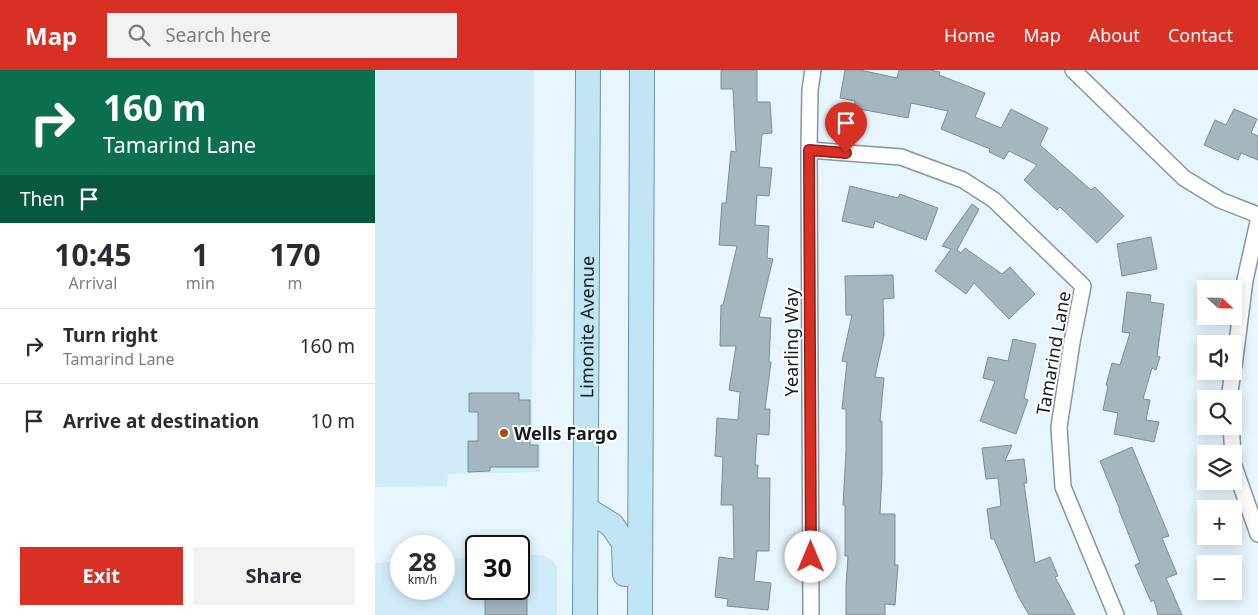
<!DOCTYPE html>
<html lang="en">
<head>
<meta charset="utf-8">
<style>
	:root { --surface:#fff; --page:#f2f2f3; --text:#2b2b33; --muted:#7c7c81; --line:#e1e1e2; --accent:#d93025 }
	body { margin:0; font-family:"Noto Sans",sans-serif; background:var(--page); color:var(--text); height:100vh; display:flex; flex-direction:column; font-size:19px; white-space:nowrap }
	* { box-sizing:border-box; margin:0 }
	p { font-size:16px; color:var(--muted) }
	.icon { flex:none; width:28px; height:28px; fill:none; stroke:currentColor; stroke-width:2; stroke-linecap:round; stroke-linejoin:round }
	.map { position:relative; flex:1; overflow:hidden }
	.side { display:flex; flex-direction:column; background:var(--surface); width:375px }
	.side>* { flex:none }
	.guide { background:#0b6e4f; color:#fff; overflow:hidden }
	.needle { width:32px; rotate:112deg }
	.fabs { position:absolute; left:822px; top:210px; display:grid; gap:10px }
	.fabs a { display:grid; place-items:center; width:45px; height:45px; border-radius:0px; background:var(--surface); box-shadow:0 2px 12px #0003; font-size:25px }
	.speed { position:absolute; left:15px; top:465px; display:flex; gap:10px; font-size:25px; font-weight:700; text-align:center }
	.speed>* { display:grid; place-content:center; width:65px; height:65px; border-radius:50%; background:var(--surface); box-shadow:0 2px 12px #0003; line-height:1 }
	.speed small { font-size:12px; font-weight:400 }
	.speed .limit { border:2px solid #111; border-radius:8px; background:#fff; color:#111 }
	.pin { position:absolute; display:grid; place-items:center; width:42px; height:42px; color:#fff; margin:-51px -21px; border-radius:50% 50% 50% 0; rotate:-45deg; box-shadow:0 0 5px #0007 }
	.pin .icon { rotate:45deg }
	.me { position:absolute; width:55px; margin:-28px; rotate:0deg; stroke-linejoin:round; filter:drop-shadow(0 0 4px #0008) }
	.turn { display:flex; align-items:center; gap:18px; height:105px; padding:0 20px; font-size:22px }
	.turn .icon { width:65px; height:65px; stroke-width:2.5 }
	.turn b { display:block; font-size:35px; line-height:42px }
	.then { display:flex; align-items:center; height:48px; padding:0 20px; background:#0003; gap:10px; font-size:19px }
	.eta { display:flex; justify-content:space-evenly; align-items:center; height:85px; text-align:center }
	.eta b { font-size:30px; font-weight:700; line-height:35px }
	.action { display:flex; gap:10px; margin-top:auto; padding:10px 20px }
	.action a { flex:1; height:58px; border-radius:0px; background:var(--accent); color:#fff; font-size:20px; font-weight:700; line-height:58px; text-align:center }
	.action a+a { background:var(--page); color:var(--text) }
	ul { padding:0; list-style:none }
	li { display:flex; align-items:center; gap:15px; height:75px; padding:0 20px; border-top:1px solid var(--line) }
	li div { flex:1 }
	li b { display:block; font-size:19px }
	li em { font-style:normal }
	header { display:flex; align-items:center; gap:30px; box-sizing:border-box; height:70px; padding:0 25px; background:var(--accent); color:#fff }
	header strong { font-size:24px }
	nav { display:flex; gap:28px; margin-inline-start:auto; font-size:18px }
	.search { width:350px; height:45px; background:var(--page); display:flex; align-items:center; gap:12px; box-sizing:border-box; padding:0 18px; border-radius:0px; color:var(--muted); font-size:19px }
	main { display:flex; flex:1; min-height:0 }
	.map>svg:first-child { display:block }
</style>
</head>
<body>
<header>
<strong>Map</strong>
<div class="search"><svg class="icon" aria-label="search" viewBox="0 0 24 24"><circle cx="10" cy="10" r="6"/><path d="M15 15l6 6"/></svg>Search here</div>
<nav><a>Home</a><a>Map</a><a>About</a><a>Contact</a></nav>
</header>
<main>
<section class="side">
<div class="guide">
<div class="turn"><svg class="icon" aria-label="right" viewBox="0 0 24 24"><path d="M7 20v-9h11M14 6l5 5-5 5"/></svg><div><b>160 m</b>Tamarind Lane</div></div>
<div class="then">Then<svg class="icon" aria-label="arrive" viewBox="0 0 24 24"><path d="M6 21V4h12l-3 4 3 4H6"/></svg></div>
</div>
<div class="eta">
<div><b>10:45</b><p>Arrival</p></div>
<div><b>1</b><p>min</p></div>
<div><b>170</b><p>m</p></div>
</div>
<ul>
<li><svg class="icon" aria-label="right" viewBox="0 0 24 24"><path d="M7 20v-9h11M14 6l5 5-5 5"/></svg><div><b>Turn right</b><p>Tamarind Lane</p></div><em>160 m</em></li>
<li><svg class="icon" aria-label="arrive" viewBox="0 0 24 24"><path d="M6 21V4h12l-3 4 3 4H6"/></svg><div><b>Arrive at destination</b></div><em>10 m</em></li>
</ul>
<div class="action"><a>Exit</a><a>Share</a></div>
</section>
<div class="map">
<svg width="883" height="545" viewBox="0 0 883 545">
	<rect width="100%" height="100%" fill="#e7f6fe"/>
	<path fill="#d1ecf9" d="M0,0H159L157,371H166L165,402L73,404L72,416L0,417Z
		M144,485H168L178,491L182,496V545H0V493L26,491V519H69V489L101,487V519H144Z"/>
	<path fill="#a4b6c0" stroke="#7c8d96" d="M346,0H382V32H395L397,63L387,64L384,97L397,98L394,126L382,125L380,155L394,156L392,188L398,189L384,247L396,248L394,292H396L390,339H395L394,365L382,364L380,395H383L382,408H395L394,481H382L379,511L396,513L393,540L352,536L353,529L340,527L344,487L359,489L358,435H346L348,387L340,386L342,348L363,350L365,322L354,320L361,276H345L346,235H348L362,176L344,175L347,133H351L356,81L361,82L358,19H346Z
		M470,0H485L522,8L524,0H555L565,2L564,5L610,23L600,47L626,58L636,39L673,58L665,75L716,120L720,117L749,146L722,173L685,137L682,140L649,110L662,95L634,81L629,89L614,82L615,79L566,59L573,41L536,33L533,48L479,38L480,31L465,28Z
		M859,39L882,49L876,63L883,66V90L866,83L863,90L829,75L840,50L851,55Z
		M475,116L523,128L525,124L563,138L551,170L500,151L498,158L467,151Z
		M597,134L604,139L582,180L586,183L590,178L627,204L635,197L660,224L634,249L599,213L591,224L560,201L576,179L567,176Z
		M776,167L782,199L747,206L742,174Z
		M518,205L519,228L508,229L509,265L500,307L509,308L505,351H507V405L505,444H520V495H523L520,535L510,534V545H471V517L473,486H470V435H468L471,381V339H467L472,292L467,291L477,245H471L470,206Z
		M752,222L776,225L775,232L789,234L782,286L785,287L781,300L777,298L768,329L775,330L771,350L784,352L779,372L739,364L743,343L728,340L733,316L731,315L737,293L745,295L755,263L747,262Z
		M638,269L661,274L649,328L653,330L641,364L605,351L620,311L608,308L613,287L633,291Z
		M94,323H144V330H155V375H163V397H115V401L93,402V371H103V342H94Z
		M637,375L630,391L649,389L652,413H649L660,493L675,487L683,506L680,507L700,545H654L643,526L619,469H616L612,439L626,436L623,408L611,409L607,378Z
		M757,377L794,466L787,468L802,504L791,508L807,545H783L779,530L776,532L760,495L765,493L744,440H745L725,391Z
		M110,519H152V545H110Z"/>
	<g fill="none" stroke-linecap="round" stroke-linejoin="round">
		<defs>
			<path id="street" d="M698,0L809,108L845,130L883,145
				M434,80L526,87L588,110L619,130L708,216L697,272L684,357L688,417L741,545
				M859,296L870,210L883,152
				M854,329L858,301
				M856,356L858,384
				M859,396L883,464
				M436,545L434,80L435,20L438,0"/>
			<g id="primary">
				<path d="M211,439L237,455L249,473L250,504"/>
				<path id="s1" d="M210,545L213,0"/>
				<path d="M265,545L267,0"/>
			</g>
		</defs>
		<use href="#street" stroke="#84969f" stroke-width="18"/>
		<use href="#primary" stroke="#6b93a6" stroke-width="26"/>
		<use href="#street" stroke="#fff" stroke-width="15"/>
		<use href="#primary" stroke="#c2e5f5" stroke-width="24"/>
	</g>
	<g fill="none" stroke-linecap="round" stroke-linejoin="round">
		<defs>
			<path id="route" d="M436,487L434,80L471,83"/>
		</defs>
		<use href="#route" stroke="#8d1f18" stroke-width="12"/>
		<use href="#route" stroke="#d93025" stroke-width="9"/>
	</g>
	<circle fill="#ac4d00" stroke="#fff" stroke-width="2" cx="129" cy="363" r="5"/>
	<g text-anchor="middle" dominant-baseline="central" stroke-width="4" stroke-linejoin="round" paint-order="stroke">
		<g font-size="18" fill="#151c1f" stroke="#fff">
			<text stroke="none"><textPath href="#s1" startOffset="288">Limonite Avenue</textPath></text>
			<text transform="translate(416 272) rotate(-90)">Yearling Way</text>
			<text transform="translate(678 283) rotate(-80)">Tamarind Lane</text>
		</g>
		<g font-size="18" font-weight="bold" fill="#151c1f" stroke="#fff" text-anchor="start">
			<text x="139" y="363">Wells Fargo</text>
		</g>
	</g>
</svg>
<div class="fabs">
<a><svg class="needle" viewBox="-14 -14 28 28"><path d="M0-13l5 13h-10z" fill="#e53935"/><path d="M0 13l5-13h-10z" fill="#7c7c81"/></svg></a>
<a><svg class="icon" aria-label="sound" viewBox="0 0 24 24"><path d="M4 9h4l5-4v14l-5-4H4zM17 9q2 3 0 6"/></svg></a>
<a><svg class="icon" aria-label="search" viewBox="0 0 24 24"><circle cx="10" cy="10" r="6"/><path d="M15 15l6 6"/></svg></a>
<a><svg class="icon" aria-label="layers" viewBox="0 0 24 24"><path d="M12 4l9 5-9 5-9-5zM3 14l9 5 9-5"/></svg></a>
<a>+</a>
<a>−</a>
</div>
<div class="speed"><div>28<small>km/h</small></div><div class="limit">30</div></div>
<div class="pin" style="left:471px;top:83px;background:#d93025"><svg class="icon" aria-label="arrive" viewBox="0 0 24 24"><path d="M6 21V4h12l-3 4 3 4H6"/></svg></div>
<svg class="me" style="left:436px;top:487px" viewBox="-20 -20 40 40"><circle r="19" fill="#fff"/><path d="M0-13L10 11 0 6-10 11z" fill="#d93025"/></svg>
</div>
</main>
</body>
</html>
